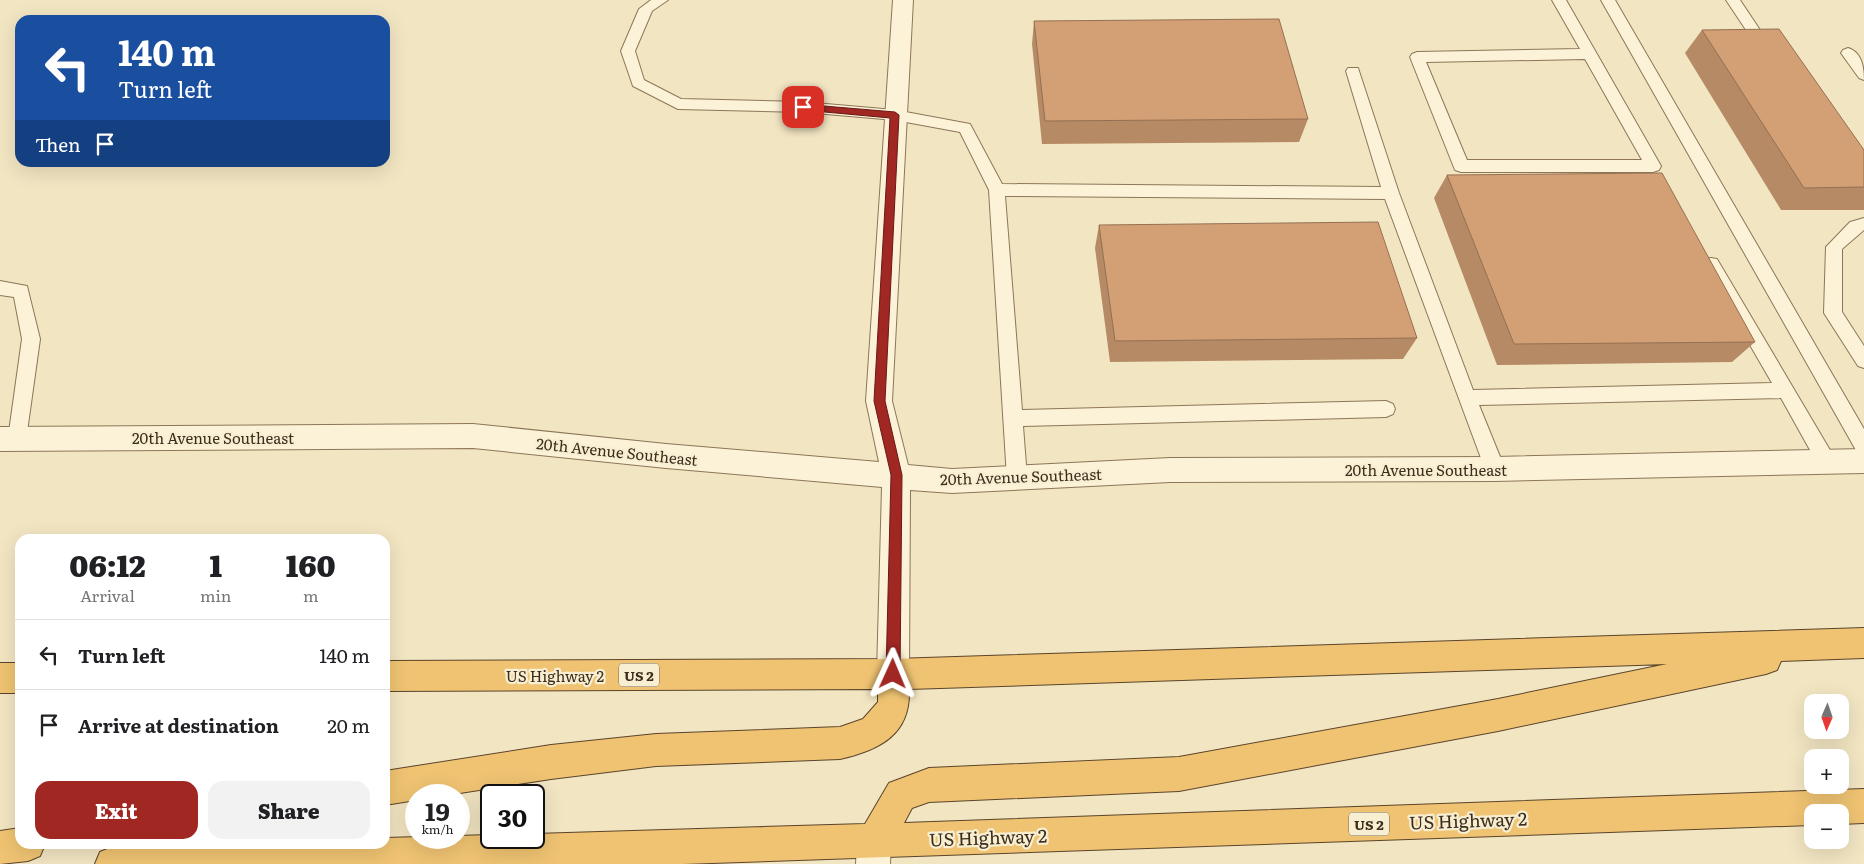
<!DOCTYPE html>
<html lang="en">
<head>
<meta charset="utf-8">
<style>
	:root { --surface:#fff; --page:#f2f2f2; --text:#202124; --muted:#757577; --line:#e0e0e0; --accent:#a12723 }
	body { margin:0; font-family:Literata,serif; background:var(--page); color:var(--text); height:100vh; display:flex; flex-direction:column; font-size:19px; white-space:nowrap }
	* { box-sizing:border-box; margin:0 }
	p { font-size:16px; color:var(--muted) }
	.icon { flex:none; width:28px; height:28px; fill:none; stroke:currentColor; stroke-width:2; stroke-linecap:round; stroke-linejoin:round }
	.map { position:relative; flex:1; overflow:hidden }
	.details { position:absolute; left:15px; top:534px; width:375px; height:315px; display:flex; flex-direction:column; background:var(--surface); border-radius:15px; box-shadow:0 5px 20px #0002 }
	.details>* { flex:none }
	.banner { position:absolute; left:15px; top:15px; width:375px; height:152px; border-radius:15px; box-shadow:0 5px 20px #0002; background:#1a4fa0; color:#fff; overflow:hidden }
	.needle { width:32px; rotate:182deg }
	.controls { position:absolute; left:1804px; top:694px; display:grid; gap:10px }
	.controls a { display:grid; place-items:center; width:45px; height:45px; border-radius:10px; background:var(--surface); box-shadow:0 5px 20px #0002; font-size:25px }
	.speed { position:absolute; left:405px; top:784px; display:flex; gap:10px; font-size:25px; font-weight:700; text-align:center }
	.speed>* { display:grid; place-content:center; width:65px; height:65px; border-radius:50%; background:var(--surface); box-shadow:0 5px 20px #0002; line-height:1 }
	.speed small { font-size:12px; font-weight:400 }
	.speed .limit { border:2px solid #111; border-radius:8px; background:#fff; color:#111 }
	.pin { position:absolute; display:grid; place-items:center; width:42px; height:42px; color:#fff; margin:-21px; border-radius:10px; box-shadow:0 2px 8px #0006 }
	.me { position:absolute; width:55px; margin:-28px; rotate:1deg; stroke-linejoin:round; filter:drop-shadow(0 0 4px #0008) }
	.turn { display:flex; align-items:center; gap:18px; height:105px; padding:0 20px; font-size:22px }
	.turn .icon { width:65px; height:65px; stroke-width:2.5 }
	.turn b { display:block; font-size:35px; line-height:42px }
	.then { display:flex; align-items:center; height:48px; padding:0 20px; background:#0003; gap:10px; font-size:19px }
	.eta { display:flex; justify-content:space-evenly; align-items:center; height:85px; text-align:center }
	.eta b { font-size:30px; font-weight:800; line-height:35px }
	.button { display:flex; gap:10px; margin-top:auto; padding:10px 20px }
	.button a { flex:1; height:58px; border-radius:15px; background:var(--accent); color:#fff; font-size:20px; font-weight:800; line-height:58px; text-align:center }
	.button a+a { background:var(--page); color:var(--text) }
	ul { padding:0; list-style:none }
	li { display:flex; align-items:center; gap:15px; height:70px; padding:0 20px; border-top:1px solid var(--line) }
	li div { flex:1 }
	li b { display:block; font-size:19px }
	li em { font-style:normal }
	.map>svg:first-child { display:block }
</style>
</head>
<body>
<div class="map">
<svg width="1864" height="864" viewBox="0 0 1864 864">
	<rect width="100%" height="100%" fill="#f2e5c2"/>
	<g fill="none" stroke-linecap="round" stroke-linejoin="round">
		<defs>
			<path id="service" d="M651,0H668L652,11L635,51L644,80L681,99L803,102L895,110L970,124L1002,184L1381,187L1346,71L1348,68H1358L1399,193L1473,390L1772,383L1703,264L1705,259L1711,258L1717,259L1837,462L1834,468L1827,470L1820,468L1781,398L1479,405L1505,469L1502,475L1495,477L1488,475L1485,469L1385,199L1005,196L1022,410L1386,401L1393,404L1395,409L1393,414L1386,417L1023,426L1027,478L1024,484L1017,486L1010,484L1007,478L989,190L960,132L895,120L803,112L678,109L633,86L621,51L639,9Z
				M1552,0H1566L1661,166L1659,170L1653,172H1461L1455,170L1410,57L1412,54L1417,52L1580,49ZM1585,59L1642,160H1467L1426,62Z
				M1601,0H1615L1864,429V454L1857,452Z
				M1726,0H1740L1774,51L1772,54H1762Z
				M1848,48C1862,52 1864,68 1864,80L1859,78L1841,53L1843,50Z
				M1864,218V230L1842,249V312L1864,346V368L1858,366L1824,313L1826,247L1850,222Z
				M0,281L27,286L40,339L26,439L24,445L17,447L10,445L8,439L22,339L14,297L0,295Z"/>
			<path id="minor" d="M893,0H913L892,401L908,465L952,469L1170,458L1495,457L1864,449V473L1495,481L1170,482L952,493L910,490L909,674L904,685L893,689L882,685L877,674L882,487L666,468L473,448L0,451V427L473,424L666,444L879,462L866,401Z
				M874,824L886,829L891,841L890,864H856L857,841L862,829Z"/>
			<path id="trunk" d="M1864,628V658L1781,661L1777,670L1766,674L1498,731L1179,791L929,802L912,808L904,823L1864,789V823L1840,824V812H1812V825L683,864H95L100,852L112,847L208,844H385V838L491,835V838H534V834L865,824L889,783L929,768L1179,757L1498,699L1667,664L909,689C911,735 879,750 840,759L656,766L551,779L447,795H416V800L385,805V771L551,745L656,734L840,727L863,719L878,702V689L385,691V661L893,659Z
				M0,663H20V693H0Z
				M20,828V844H45L40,856L28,861L0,864V831Z"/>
		</defs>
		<use href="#service" stroke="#8d7658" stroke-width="2"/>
		<use href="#minor" stroke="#8d7658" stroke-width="2"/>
		<use href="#trunk" stroke="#5b442c" stroke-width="2"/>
		<use href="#service" fill="#fbf2d7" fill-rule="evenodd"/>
		<use href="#minor" fill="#fbf2d7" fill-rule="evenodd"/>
		<use href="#trunk" fill="#efc372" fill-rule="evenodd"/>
	</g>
	<path fill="#b58a65" d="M1034,21L1308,119L1299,142L1042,144L1032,44Z
		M1702,30L1864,150V210H1781L1685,53Z
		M1447,175L1755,342L1732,362L1497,365L1434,198Z
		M1099,225L1417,338L1403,359L1110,362L1095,248Z"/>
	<path fill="#d3a075" stroke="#947052" d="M1279,19L1308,119L1045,121L1034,21Z
		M1779,29L1864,150V187L1804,188L1702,30Z
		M1662,173L1755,342L1514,344L1447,175Z
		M1378,222L1417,338L1115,341L1099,225Z"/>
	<path fill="#a12723" stroke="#691917" d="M800,104L895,112L899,115L885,401L902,475L900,674L898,678L893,680L888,678L886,674L891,475L874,401L890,118L803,110L799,107Z"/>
	<g text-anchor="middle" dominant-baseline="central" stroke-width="4.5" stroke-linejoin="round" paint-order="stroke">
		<g fill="#f8efd3" stroke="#746754" stroke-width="1">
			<rect x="619" y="663.5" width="40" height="23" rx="4"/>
			<rect x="1349" y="812.5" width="40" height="23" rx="4"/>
		</g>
		<g font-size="14" font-weight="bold" fill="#3c2d1d">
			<text x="639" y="675">US 2</text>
			<text x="1369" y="824">US 2</text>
		</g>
		<g font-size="15" fill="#3c2d1d" stroke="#f8efd3">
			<text x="213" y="437">20th Avenue Southeast</text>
			<text transform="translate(617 451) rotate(6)">20th Avenue Southeast</text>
			<text x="1426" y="469">20th Avenue Southeast</text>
			<text transform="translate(1021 476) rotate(-2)">20th Avenue Southeast</text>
			<text x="555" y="675">US Highway 2</text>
		</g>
		<g font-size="18" fill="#3c2d1d" stroke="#f8efd3">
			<text transform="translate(1468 820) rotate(-2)">US Highway 2</text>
			<text transform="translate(988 837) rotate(-2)">US Highway 2</text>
		</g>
	</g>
</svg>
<div class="controls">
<a><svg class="needle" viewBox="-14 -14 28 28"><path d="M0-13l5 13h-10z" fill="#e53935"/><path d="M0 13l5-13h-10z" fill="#757577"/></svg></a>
<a>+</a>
<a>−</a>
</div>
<div class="speed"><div>19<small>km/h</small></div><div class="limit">30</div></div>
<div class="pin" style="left:803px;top:107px;background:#d93025"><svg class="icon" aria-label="arrive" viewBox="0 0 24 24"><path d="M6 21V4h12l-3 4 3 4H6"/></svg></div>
<svg class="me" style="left:893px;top:674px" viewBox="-20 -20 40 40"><path d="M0-17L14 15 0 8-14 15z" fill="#a12723" stroke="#fff" stroke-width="4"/></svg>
<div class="banner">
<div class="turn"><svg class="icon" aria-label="left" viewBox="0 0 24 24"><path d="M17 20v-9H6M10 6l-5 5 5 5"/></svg><div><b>140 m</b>Turn left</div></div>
<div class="then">Then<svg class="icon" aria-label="arrive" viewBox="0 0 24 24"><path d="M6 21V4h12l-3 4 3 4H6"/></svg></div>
</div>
<section class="details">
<div class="eta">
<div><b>06:12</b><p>Arrival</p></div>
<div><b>1</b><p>min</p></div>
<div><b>160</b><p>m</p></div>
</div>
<ul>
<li><svg class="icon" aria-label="left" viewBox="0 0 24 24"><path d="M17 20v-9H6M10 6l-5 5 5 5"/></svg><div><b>Turn left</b></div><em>140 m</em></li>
<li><svg class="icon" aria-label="arrive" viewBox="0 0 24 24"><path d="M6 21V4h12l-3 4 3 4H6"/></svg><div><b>Arrive at destination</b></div><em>20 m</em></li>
</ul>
<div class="button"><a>Exit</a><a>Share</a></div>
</section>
</div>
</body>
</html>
